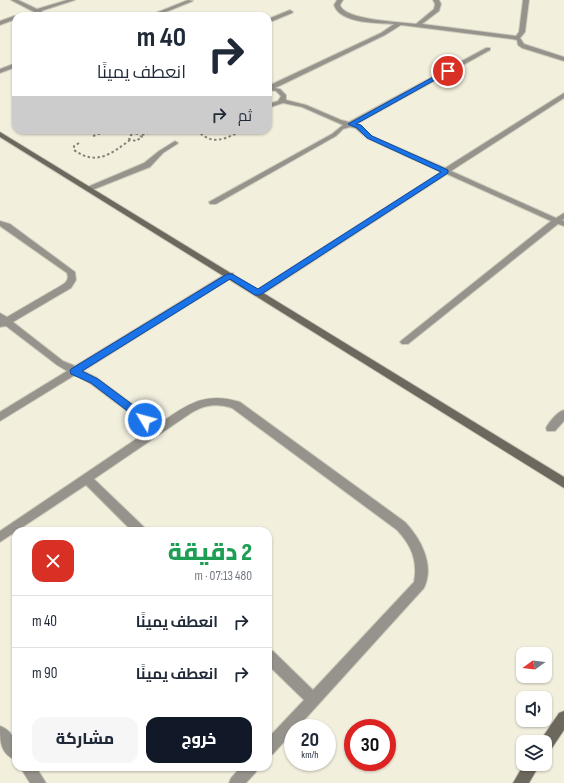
<!DOCTYPE html>
<html lang="ar">
<head>
<meta charset="utf-8">
<style>
	:root { --surface:#fff; --page:#f6f6f7; --text:#1f2937; --muted:#747a83; --line:#e0e1e3; --accent:#111827 }
	body { margin:0; font-family:"Sofia Sans Condensed",Cairo,sans-serif; background:var(--page); color:var(--text); direction:rtl; height:100vh; display:flex; flex-direction:column; font-size:15px; white-space:nowrap }
	* { box-sizing:border-box; margin:0 }
	p { font-size:13px; color:var(--muted) }
	.icon { flex:none; width:22px; height:22px; fill:none; stroke:currentColor; stroke-width:2; stroke-linecap:round; stroke-linejoin:round }
	.map { position:relative; flex:1; overflow:hidden; direction:ltr }
	.details { position:absolute; left:12px; top:527px; width:260px; height:244px; display:flex; flex-direction:column; background:var(--surface); border-radius:12px; box-shadow:0 1px 3px #0004; direction:rtl }
	.details>* { flex:none }
	.banner { position:absolute; left:12px; top:12px; width:260px; height:122px; border-radius:12px; box-shadow:0 1px 3px #0004; direction:rtl; background:#fff; color:var(--text); overflow:hidden }
	.needle { width:26px; rotate:255deg }
	.tools { position:absolute; left:516px; top:647px; display:grid; gap:8px }
	.tools a { display:grid; place-items:center; width:36px; height:36px; border-radius:8px; background:var(--surface); box-shadow:0 1px 3px #0004; font-size:20px }
	.speed { position:absolute; left:284px; top:719px; display:flex; gap:8px; font-size:20px; font-weight:700; text-align:center }
	.speed>* { display:grid; place-content:center; width:52px; height:52px; border-radius:50%; background:var(--surface); box-shadow:0 1px 3px #0004; line-height:1 }
	.speed small { font-size:10px; font-weight:400 }
	.speed .limit { border:6px solid #d22; background:#fff; color:#111 }
	.pin { position:absolute; display:grid; place-items:center; width:34px; height:34px; color:#fff; margin:-17px; border:2px solid #fff; border-radius:50%; box-shadow:0 1px 4px #0007 }
	.me { position:absolute; width:44px; margin:-22px; rotate:307deg; stroke-linejoin:round; filter:drop-shadow(0 0 3px #0008) }
	.turn { display:flex; align-items:center; gap:14px; height:84px; padding:0 20px; font-size:18px }
	.turn .icon { width:52px; height:52px; stroke-width:2.5 }
	.turn b { display:block; font-size:28px; line-height:34px }
	.then { display:flex; align-items:center; height:38px; padding:0 20px; background:#0003; gap:8px; font-size:15px }
	.round { display:grid; place-items:center; flex:none; width:42px; height:42px; border-radius:12px; background:var(--page) }
	.overview { display:flex; align-items:center; justify-content:space-between; height:68px; padding:0 20px }
	h1 { font-size:24px; font-weight:800; line-height:30px; color:#1e9e55 }
	.action { display:flex; gap:8px; margin-top:auto; padding:8px 20px }
	.action a { flex:1; height:46px; border-radius:12px; background:var(--accent); color:#fff; font-size:16px; font-weight:800; line-height:46px; text-align:center }
	.action a+a { background:var(--page); color:var(--text) }
	ul { padding:0; list-style:none }
	li { display:flex; align-items:center; gap:12px; height:52px; padding:0 20px; border-top:1px solid var(--line) }
	li div { flex:1 }
	li b { display:block; font-size:15px }
	li em { font-style:normal }
	.map>svg:first-child { display:block }
</style>
</head>
<body>
<div class="map">
<svg width="564" height="783" viewBox="0 0 564 783">
	<rect width="100%" height="100%" fill="#f2efdd"/>
	<g fill="none" stroke-linecap="round" stroke-linejoin="round">
		<defs>
			<path id="street" d="M11,0H18L37,9L67,0H75L41,11L49,16H42Z
				M188,0L193,1L156,16H148Z
				M337,0H343L340,5C344,20 400,22 416,24L434,9L435,4L433,0H439L441,4L439,11L422,24L516,36L519,32L523,0H529L525,32L520,38L524,44L564,57V61L522,48L518,45L517,40L512,39L401,25L385,35L275,88L280,89L286,95V100L306,105L341,120L349,122L486,48H490V50L356,124L359,125L371,136L445,168L564,93V98L451,171L556,218L564,213V219L562,220L564,221V226L558,224L408,344H402L400,342L402,340L551,221L447,174L261,295H255L254,293L255,291L441,172L367,138L355,128L350,127L343,129L336,136L216,204H210L209,202L332,134L343,125L302,107L283,103L268,108V104L278,101L281,96L276,91L268,90V86L381,33L394,24C378,23 340,24 334,5Z
				M290,10L293,12L292,13L268,23V19Z
				M14,16H18H16V19L0,25V21Z
				M16,63V67L0,73V69Z
				M175,141L178,143L177,144L163,153L150,167L92,190H89L85,188L144,163L159,151Z
				M0,221L10,224L75,272L76,280L71,288L13,322L63,361L75,366L227,273H233L234,275L233,277L83,371L97,378L159,424C187,405 204,391 240,402L405,522C421,539 435,565 424,588L297,728H293V732L273,754L268,756V738L304,700L268,665V650L273,651L313,690L414,582C418,560 411,545 397,530L232,408C217,403 204,405 191,413L94,479L144,527L146,531H132L86,485L0,542V531L151,429L91,384L75,375L0,421V412L67,371L57,365L6,326L0,327V313L7,317L62,285C67,282 69,279 67,273L0,226Z
				M564,410V421L555,431H547L546,428C549,422 557,412 564,410Z
				M0,726C16,732 16,745 16,760C0,754 0,741 0,726Z
				M20,767H36L46,783H30Z
				M241,767H258L256,772L246,783H229L231,778Z"/>
			<path id="secondary" d="M0,132L564,477V488L0,137Z
				M564,711V730L550,751L545,753V742L540,741L559,713Z
				M524,764H540L529,783H513Z"/>
		</defs>
		<use href="#street" stroke="#cecbbb" stroke-width="2"/>
		<use href="#secondary" stroke="#cecbbb" stroke-width="2"/>
		<path stroke="#858277" stroke-width="2" stroke-dasharray="2.5 2.5" stroke-linecap="butt" d="M197,130C214,148 226,137 245,130
			M136,133L142,137L136,141L129,139L131,135Z
			M142,135L159,130
			M93,136L111,130
			M79,143L74,146V150C96,166 111,154 130,140"/>
		<use href="#street" fill="#96938c" fill-rule="evenodd"/>
		<use href="#secondary" fill="#6c685e" fill-rule="evenodd"/>
	</g>
	<path fill="#1a73e8" stroke="#114b97" d="M446,70L451,71L356,124L361,125L372,136L448,170V173L260,295H255L230,279L82,371L98,379L149,417L150,420L149,422H142L91,383L71,374L70,371L71,369L227,274H232L258,289L441,172L367,138L357,128L348,124Z"/>
</svg>
<div class="tools">
<a><svg class="needle" viewBox="-14 -14 28 28"><path d="M0-13l5 13h-10z" fill="#e53935"/><path d="M0 13l5-13h-10z" fill="#747a83"/></svg></a>
<a><svg class="icon" aria-label="sound" viewBox="0 0 24 24"><path d="M4 9h4l5-4v14l-5-4H4zM17 9q2 3 0 6"/></svg></a>
<a><svg class="icon" aria-label="layers" viewBox="0 0 24 24"><path d="M12 4l9 5-9 5-9-5zM3 14l9 5 9-5"/></svg></a>
</div>
<div class="speed"><div>20<small>km/h</small></div><div class="limit">30</div></div>
<div class="pin" style="left:448px;top:71px;background:#d93025"><svg class="icon" aria-label="arrive" viewBox="0 0 24 24"><path d="M6 21V4h12l-3 4 3 4H6"/></svg></div>
<svg class="me" style="left:145px;top:420px" viewBox="-20 -20 40 40"><circle r="17" fill="#1a73e8" stroke="#fff" stroke-width="3"/><path d="M0-11L8 9 0 5-8 9z" fill="#fff"/></svg>
<div class="banner">
<div class="turn"><svg class="icon" aria-label="right" viewBox="0 0 24 24"><path d="M7 20v-9h11M14 6l5 5-5 5"/></svg><div><b>40 m</b>انعطف يمينًا</div></div>
<div class="then">ثم<svg class="icon" aria-label="right" viewBox="0 0 24 24"><path d="M7 20v-9h11M14 6l5 5-5 5"/></svg></div>
</div>
<section class="details">
<div class="overview"><div><h1>2 دقيقة</h1><p>480 m · 07:13</p></div><a class="round" style="background:#d93025;color:#fff"><svg class="icon" aria-label="close" viewBox="0 0 24 24"><path d="M6 6l12 12M18 6L6 18"/></svg></a></div>
<ul>
<li><svg class="icon" aria-label="right" viewBox="0 0 24 24"><path d="M7 20v-9h11M14 6l5 5-5 5"/></svg><div><b>انعطف يمينًا</b></div><em>40 m</em></li>
<li><svg class="icon" aria-label="right" viewBox="0 0 24 24"><path d="M7 20v-9h11M14 6l5 5-5 5"/></svg><div><b>انعطف يمينًا</b></div><em>90 m</em></li>
</ul>
<div class="action"><a>خروج</a><a>مشاركة</a></div>
</section>
</div>
</body>
</html>
